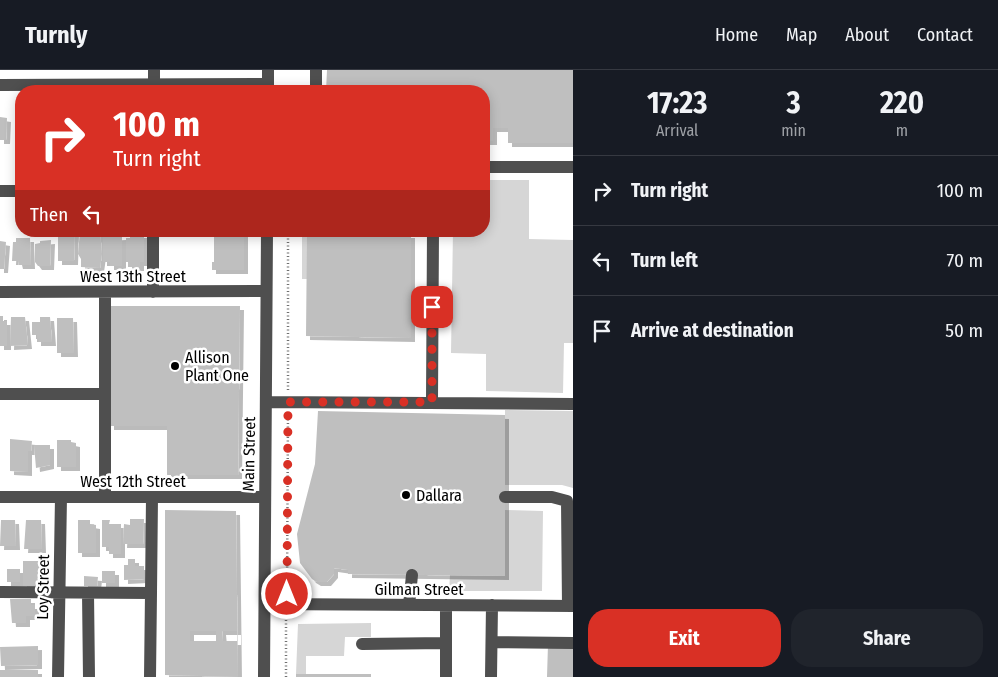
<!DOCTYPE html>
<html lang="en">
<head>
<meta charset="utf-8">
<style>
	:root { --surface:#171b24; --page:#20242c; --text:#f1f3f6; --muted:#9ea1a6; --line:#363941; --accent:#d93025 }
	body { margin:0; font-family:"Fira Sans Condensed",sans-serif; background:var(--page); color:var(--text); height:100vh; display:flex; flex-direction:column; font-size:19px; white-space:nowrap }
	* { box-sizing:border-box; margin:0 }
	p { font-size:16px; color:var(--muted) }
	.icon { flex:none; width:28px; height:28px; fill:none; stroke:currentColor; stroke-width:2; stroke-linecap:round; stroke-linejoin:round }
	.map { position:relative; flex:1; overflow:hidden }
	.sheet { display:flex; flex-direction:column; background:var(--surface); width:425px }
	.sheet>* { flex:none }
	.banner { position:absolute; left:15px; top:15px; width:475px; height:152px; border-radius:20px; box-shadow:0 2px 12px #0003; background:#d93025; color:#fff; overflow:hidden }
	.pin { position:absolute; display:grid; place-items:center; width:42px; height:42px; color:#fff; margin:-21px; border-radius:10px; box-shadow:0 2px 8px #0006 }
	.me { position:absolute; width:55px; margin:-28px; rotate:0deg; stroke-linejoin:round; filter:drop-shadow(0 0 4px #0008) }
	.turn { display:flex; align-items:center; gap:18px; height:105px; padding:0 15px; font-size:22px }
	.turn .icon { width:65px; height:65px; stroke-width:2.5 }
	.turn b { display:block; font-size:35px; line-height:42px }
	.then { display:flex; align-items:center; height:48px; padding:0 15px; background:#0003; gap:10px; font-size:19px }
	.eta { display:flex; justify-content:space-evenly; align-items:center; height:85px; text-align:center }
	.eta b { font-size:30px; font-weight:700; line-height:35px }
	.primary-button { display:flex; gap:10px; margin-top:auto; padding:10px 15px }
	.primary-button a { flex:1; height:58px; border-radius:20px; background:var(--accent); color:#fff; font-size:20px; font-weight:700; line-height:58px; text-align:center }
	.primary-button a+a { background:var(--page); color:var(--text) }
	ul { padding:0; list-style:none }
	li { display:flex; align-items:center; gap:15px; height:70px; padding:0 15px; border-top:1px solid var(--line) }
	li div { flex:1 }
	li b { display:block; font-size:19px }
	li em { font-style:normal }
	header { display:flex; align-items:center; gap:30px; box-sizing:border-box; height:70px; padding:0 25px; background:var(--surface); border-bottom:1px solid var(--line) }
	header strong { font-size:24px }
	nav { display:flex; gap:28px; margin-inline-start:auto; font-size:18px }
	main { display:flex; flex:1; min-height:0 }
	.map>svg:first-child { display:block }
</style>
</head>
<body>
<header>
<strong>Turnly</strong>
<nav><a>Home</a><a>Map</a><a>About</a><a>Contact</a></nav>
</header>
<main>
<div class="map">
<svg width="573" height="607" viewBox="0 0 573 607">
	<defs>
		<filter id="shadow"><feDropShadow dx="4" dy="4" stdDeviation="0" flood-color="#0004"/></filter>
	</defs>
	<rect width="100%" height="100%" fill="#fff"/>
	<path fill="#d6d6d6" d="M484,110H529V169L573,170V273H564L563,323L486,321V284L451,283L453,161H484Z
		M302,161H332L307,209H302Z
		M505,340L573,341V418L562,415H505Z
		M505,440L543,441L542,521H449L450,505L505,506Z
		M371,553V567H345L344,586H306V604H296L298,554Z"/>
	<path fill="#bfbfbf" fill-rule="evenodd" filter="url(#shadow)" d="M327,0H573V73H508V58H493V71H484V21H326Z
		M0,47L7,48L6,70H0Z
		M58,161H75L74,191H58Z
		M80,161H100L102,184L100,198L81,197V189L78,184Z
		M214,161H244V200H212V192H214Z
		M130,164H144V192H140V197H128V192H126V168H130Z
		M307,164H411V268L306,266Z
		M122,166V196H110V192H103V167Z
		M16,168H30L31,195H19L18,191H12L13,172H16Z
		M51,170L50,196H38L35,192V174L40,173V171Z
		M0,171L6,172L4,199H0Z
		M110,236H240L238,405H167V356H110Z
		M0,246H3V251H7V276H0Z
		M11,247H25L28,275L10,276Z
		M40,247H50L52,272H37V265H32V252H40Z
		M57,248H73L74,283H57Z
		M318,341L505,345V506L348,504V500L334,498V504L327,512H317L312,509L300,493L297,464L315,394Z
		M10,369L32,371L31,381H28V402L10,401Z
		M57,370H71V372L76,373V397H57Z
		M34,375H50V395L36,398Z
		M165,440L236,441L238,607L165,605ZM190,561H216V571H190ZM222,561H237V571H223Z
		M130,449H144L143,474H123L124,454L130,455Z
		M1,450H15L16,476H0Z
		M26,450H41L42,479H24Z
		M78,450H90V454L96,455V483H78Z
		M102,450H110L109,454H121V484H109V477H102Z
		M128,489H135V496H144V509L124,510V495H128Z
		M23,491H42V516H23Z
		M7,499H20V512H7Z
		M102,501H115V513H102Z
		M84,506L98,507L97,516H84Z
		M10,529H31V535H35V546H26V553H12Z
		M548,574H573V607H547Z
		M38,576V595L1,596L0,577Z
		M0,600H38V607H0Z
		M296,604H371V607H296Z"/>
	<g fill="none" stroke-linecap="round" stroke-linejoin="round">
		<path stroke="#717171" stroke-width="2.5" stroke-dasharray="1 2.5" stroke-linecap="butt" d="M288,320V161
			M287,522L288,343
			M286,607V545"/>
		<path stroke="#4f4f4f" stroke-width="12" d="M316,0V21
			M0,15L268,14
			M154,21V0
			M268,21V0
			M484,97H573
			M0,121H21
			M0,222L266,221
			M105,222V427
			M153,222V161
			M0,324H105
			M266,332L573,334
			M432,332L433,161
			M0,427H265
			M505,427H552L567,431L568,536
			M0,522L151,523L152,427
			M88,523L89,607
			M265,534L573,536
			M409,535L412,505
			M492,572L573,573
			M362,574L446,573
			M58,607L61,427
			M150,607L151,523
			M264,607L267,161
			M446,607V535
			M491,607L492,535"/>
	</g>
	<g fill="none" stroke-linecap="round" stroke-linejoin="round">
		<path stroke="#d93025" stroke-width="9" stroke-dasharray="0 16.2" d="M287,524L288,332H432V237"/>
	</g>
	<g fill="#000" stroke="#fff" stroke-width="2">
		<circle cx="175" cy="296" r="5"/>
		<circle cx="406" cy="425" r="5"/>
	</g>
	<g text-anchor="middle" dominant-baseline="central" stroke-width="5" stroke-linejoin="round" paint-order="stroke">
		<g font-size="16" fill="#000" stroke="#fff">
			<text x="133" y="206">West 13th Street</text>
			<text transform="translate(249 384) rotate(-89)">Main Street</text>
			<text x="133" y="411">West 12th Street</text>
			<text transform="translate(43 517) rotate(-89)">Loy Street</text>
			<text x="419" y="519">Gilman Street</text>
		</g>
		<g font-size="16" fill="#000" stroke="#fff" text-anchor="start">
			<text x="185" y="287">Allison<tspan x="185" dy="18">Plant One</tspan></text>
			<text x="416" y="425">Dallara</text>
		</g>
	</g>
</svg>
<div class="pin" style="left:432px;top:237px;background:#d93025"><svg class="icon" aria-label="arrive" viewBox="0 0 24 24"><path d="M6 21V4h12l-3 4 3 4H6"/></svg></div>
<svg class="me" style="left:287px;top:524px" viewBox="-20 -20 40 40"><circle r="17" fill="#d93025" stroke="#fff" stroke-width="3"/><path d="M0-11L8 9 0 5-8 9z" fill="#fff"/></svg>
<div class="banner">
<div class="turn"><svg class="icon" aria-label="right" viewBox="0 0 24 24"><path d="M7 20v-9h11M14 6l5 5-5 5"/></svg><div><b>100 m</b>Turn right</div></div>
<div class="then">Then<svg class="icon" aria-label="left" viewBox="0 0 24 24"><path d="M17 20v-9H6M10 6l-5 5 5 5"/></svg></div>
</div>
</div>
<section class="sheet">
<div class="eta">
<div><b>17:23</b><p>Arrival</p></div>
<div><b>3</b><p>min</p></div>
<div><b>220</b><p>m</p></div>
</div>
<ul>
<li><svg class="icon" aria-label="right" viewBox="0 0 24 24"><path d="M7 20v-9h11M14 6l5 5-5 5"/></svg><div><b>Turn right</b></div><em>100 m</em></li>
<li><svg class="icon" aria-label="left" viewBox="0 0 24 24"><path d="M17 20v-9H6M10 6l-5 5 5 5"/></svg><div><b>Turn left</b></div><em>70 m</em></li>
<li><svg class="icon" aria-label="arrive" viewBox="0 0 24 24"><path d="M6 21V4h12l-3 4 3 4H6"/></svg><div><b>Arrive at destination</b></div><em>50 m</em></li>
</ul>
<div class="primary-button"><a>Exit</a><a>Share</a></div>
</section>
</main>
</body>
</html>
